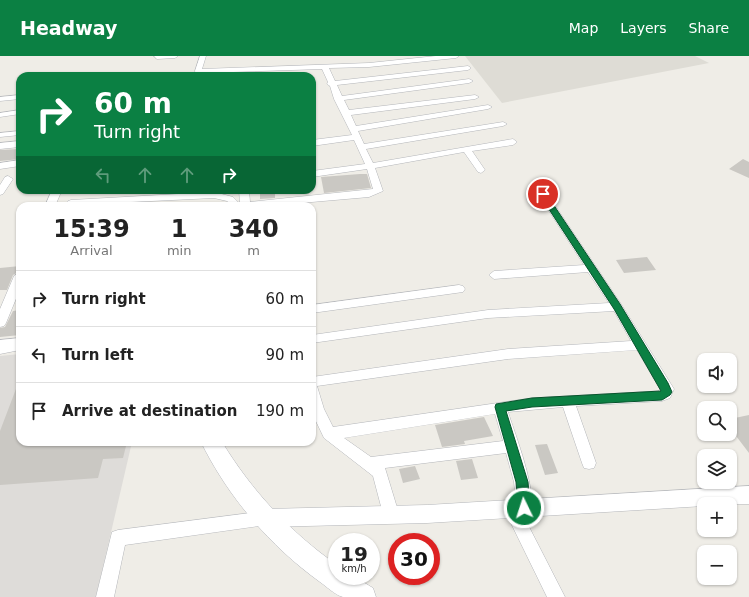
<!DOCTYPE html>
<html lang="en">
<head>
<meta charset="utf-8">
<style>
	:root { --surface:#fff; --page:#f2f2f2; --text:#222; --muted:#767676; --line:#e0e0e0; --accent:#0b8043 }
	body { margin:0; font-family:"DejaVu Sans",sans-serif; background:var(--page); color:var(--text); height:100vh; display:flex; flex-direction:column; font-size:15px; white-space:nowrap }
	* { box-sizing:border-box; margin:0 }
	p { font-size:13px; color:var(--muted) }
	.icon { flex:none; width:22px; height:22px; fill:none; stroke:currentColor; stroke-width:2; stroke-linecap:round; stroke-linejoin:round }
	.map { position:relative; flex:1; overflow:hidden }
	.sheet { position:absolute; left:16px; top:146px; width:300px; height:244px; display:flex; flex-direction:column; background:var(--surface); border-radius:12px; box-shadow:0 1px 3px #0004 }
	.sheet>* { flex:none }
	.hud { position:absolute; left:16px; top:16px; width:300px; height:122px; border-radius:12px; box-shadow:0 1px 3px #0004; background:#0b8043; color:#fff; overflow:hidden }
	.fabs { position:absolute; left:697px; top:297px; display:grid; gap:8px }
	.fabs a { display:grid; place-items:center; width:40px; height:40px; border-radius:8px; background:var(--surface); box-shadow:0 1px 3px #0004; font-size:20px }
	.speed { position:absolute; left:328px; top:477px; display:flex; gap:8px; font-size:20px; font-weight:700; text-align:center }
	.speed>* { display:grid; place-content:center; width:52px; height:52px; border-radius:50%; background:var(--surface); box-shadow:0 1px 3px #0004; line-height:1 }
	.speed small { font-size:10px; font-weight:400 }
	.speed .limit { border:6px solid #d22; background:#fff; color:#111 }
	.pin { position:absolute; display:grid; place-items:center; width:34px; height:34px; color:#fff; margin:-17px; border:2px solid #fff; border-radius:50%; box-shadow:0 1px 4px #0007 }
	.me { position:absolute; width:44px; margin:-22px; rotate:356deg; stroke-linejoin:round; filter:drop-shadow(0 0 3px #0008) }
	.turn { display:flex; align-items:center; gap:14px; height:84px; padding:0 12px; font-size:18px }
	.turn .icon { width:52px; height:52px; stroke-width:2.5 }
	.turn b { display:block; font-size:28px; line-height:34px }
	.lanes { display:flex; align-items:center; height:38px; padding:0 12px; background:#0003; justify-content:center; gap:20px; direction:ltr }
	.lanes .off { opacity:.35 }
	.eta { display:flex; justify-content:space-evenly; align-items:center; height:68px; text-align:center }
	.eta b { font-size:24px; font-weight:700; line-height:28px }
	ul { padding:0; list-style:none }
	li { display:flex; align-items:center; gap:12px; height:56px; padding:0 12px; border-top:1px solid var(--line) }
	li div { flex:1 }
	li b { display:block; font-size:15px }
	li em { font-style:normal }
	header { display:flex; align-items:center; gap:24px; box-sizing:border-box; height:56px; padding:0 20px; background:var(--accent); color:#fff }
	header strong { font-size:19px }
	nav { display:flex; gap:22px; margin-inline-start:auto; font-size:14px }
	.map>svg:first-child { display:block }
</style>
</head>
<body>
<header>
<strong>Headway</strong>
<nav><a>Map</a><a>Layers</a><a>Share</a></nav>
</header>
<div class="map">
<svg width="749" height="541" viewBox="0 0 749 541">
	<rect width="100%" height="100%" fill="#efede7"/>
	<path fill="#dedcd9" d="M20,298V386H132L96,541H0V300Z"/>
	<path fill="#dedcd5" d="M465,0H695L709,7L502,47Z"/>
	<path fill="#cac8c3" d="M20,93V103L0,105V94Z
		M743,103L749,106V122L729,113Z
		M360,118H367L371,132L324,137L321,121Z
		M260,134H275V142L260,143Z
		M647,201L656,214L624,217L616,204Z
		M20,210V215L13,219L7,234H0V212Z
		M20,254V279L0,281V272L5,271L13,255Z
		M19,325L20,387L127,386L123,402L103,403L98,422L0,429V375Z
		M749,359V397L730,372V363Z
		M484,361L493,380L464,385L465,388L442,391L435,369Z
		M547,388L558,417L545,419L535,389Z
		M472,403L478,422L461,424L456,405Z
		M415,410L420,423L403,427L399,413Z"/>
	<g fill="none" stroke-linecap="round" stroke-linejoin="round">
		<defs>
			<path id="minor" d="M154,0H178L175,2L157,3Z
				M200,0H206L202,13L369,7L436,0H459L456,2L369,11L329,12L335,25L468,10L471,12L468,14L337,29L342,40L469,23L473,25L469,27L344,44L349,54L475,39L479,41L475,43L351,59L356,70L488,49L492,51L488,53L358,75L364,88L503,66L507,68L503,70L366,93L373,107L513,83L517,86L513,89L472,95L485,114L481,117L478,116L464,96L375,112L383,135L369,141L266,150H232L227,145L214,142L68,149L66,147L68,145L71,144L214,136L233,141L240,148L239,134H249L250,146L373,133L367,113L312,121V115L365,108L354,84L312,90V84L352,79L334,43L330,30L327,28L328,26L322,13L202,17L204,20H196L195,15Z
				M20,39V43L0,45V41Z
				M20,54V58L0,61V57Z
				M20,75V79L0,81V77Z
				M20,85V91L0,93V87Z
				M20,104V110L0,113V107Z
				M8,120L13,123L3,138L0,139V129L5,121Z
				M52,134H62L55,150H45Z
				M543,135L546,136L621,248L674,333L670,342L662,345L576,350L596,407L594,412L589,413L584,412L582,407L563,351L508,356C515,378 538,437 530,457L523,459L565,541H547L504,453L506,448L512,446L516,447L514,426L506,397L385,412L399,458L397,463L391,465L385,463L383,458L373,420L324,382L312,357V321L508,293L631,285L614,255L488,262L312,287V279L488,254L609,247L588,216L494,223L489,219L494,215L584,209L538,138ZM637,294L660,333L659,335L532,342L333,371L324,353L317,330L508,303ZM495,358L503,385L371,401L344,382Z
				M20,216V233L6,267L4,270L0,271V253L14,220Z
				M459,229L463,230L465,233L463,236L312,257V249Z
				M266,455L272,457L274,462L272,467L266,469L125,489L114,541H96L112,476L118,474Z"/>
			<path id="tertiary" d="M749,430V448H704V450L427,467L266,471L259,469L256,462L259,455L266,453L427,449Z"/>
			<path id="secondary" d="M20,282V294L0,298V284Z
				M201,386H222C252,435 290,476 337,509V520H353L373,532L376,541C366,541 353,541 343,541C335,539 326,530 320,526C270,490 228,441 201,386Z"/>
		</defs>
		<use href="#minor" stroke="#b4b6ba" stroke-width="1"/>
		<use href="#tertiary" stroke="#b4b6ba" stroke-width="1"/>
		<use href="#secondary" stroke="#b3b5ba" stroke-width="1"/>
		<use href="#minor" fill="#fff" fill-rule="evenodd"/>
		<use href="#tertiary" fill="#fff" fill-rule="evenodd"/>
		<use href="#secondary" fill="#fff" fill-rule="evenodd"/>
	</g>
	<path fill="#0b8043" stroke="#07532c" d="M540,136H545L620,248L668,327L672,336L670,339L662,344L532,351L506,355L528,426L530,452L528,456L524,458L520,456L518,452L516,426L495,351L496,348L532,342L661,335L614,253L539,138Z"/>
</svg>
<div class="fabs">
<a><svg class="icon" aria-label="sound" viewBox="0 0 24 24"><path d="M4 9h4l5-4v14l-5-4H4zM17 9q2 3 0 6"/></svg></a>
<a><svg class="icon" aria-label="search" viewBox="0 0 24 24"><circle cx="10" cy="10" r="6"/><path d="M15 15l6 6"/></svg></a>
<a><svg class="icon" aria-label="layers" viewBox="0 0 24 24"><path d="M12 4l9 5-9 5-9-5zM3 14l9 5 9-5"/></svg></a>
<a>+</a>
<a>−</a>
</div>
<div class="speed"><div>19<small>km/h</small></div><div class="limit">30</div></div>
<div class="pin" style="left:543px;top:138px;background:#d93025"><svg class="icon" aria-label="arrive" viewBox="0 0 24 24"><path d="M6 21V4h12l-3 4 3 4H6"/></svg></div>
<svg class="me" style="left:524px;top:452px" viewBox="-20 -20 40 40"><circle r="17" fill="#0b8043" stroke="#fff" stroke-width="3"/><path d="M0-11L8 9 0 5-8 9z" fill="#fff"/></svg>
<div class="hud">
<div class="turn"><svg class="icon" aria-label="right" viewBox="0 0 24 24"><path d="M7 20v-9h11M14 6l5 5-5 5"/></svg><div><b>60 m</b>Turn right</div></div>
<div class="lanes"><svg class="icon off" aria-label="left" viewBox="0 0 24 24"><path d="M17 20v-9H6M10 6l-5 5 5 5"/></svg><svg class="icon off" aria-label="ahead" viewBox="0 0 24 24"><path d="M12 20V5M6 11l6-6 6 6"/></svg><svg class="icon off" aria-label="ahead" viewBox="0 0 24 24"><path d="M12 20V5M6 11l6-6 6 6"/></svg><svg class="icon" aria-label="right" viewBox="0 0 24 24"><path d="M7 20v-9h11M14 6l5 5-5 5"/></svg></div>
</div>
<section class="sheet">
<div class="eta">
<div><b>15:39</b><p>Arrival</p></div>
<div><b>1</b><p>min</p></div>
<div><b>340</b><p>m</p></div>
</div>
<ul>
<li><svg class="icon" aria-label="right" viewBox="0 0 24 24"><path d="M7 20v-9h11M14 6l5 5-5 5"/></svg><div><b>Turn right</b></div><em>60 m</em></li>
<li><svg class="icon" aria-label="left" viewBox="0 0 24 24"><path d="M17 20v-9H6M10 6l-5 5 5 5"/></svg><div><b>Turn left</b></div><em>90 m</em></li>
<li><svg class="icon" aria-label="arrive" viewBox="0 0 24 24"><path d="M6 21V4h12l-3 4 3 4H6"/></svg><div><b>Arrive at destination</b></div><em>190 m</em></li>
</ul>
</section>
</div>
</body>
</html>
